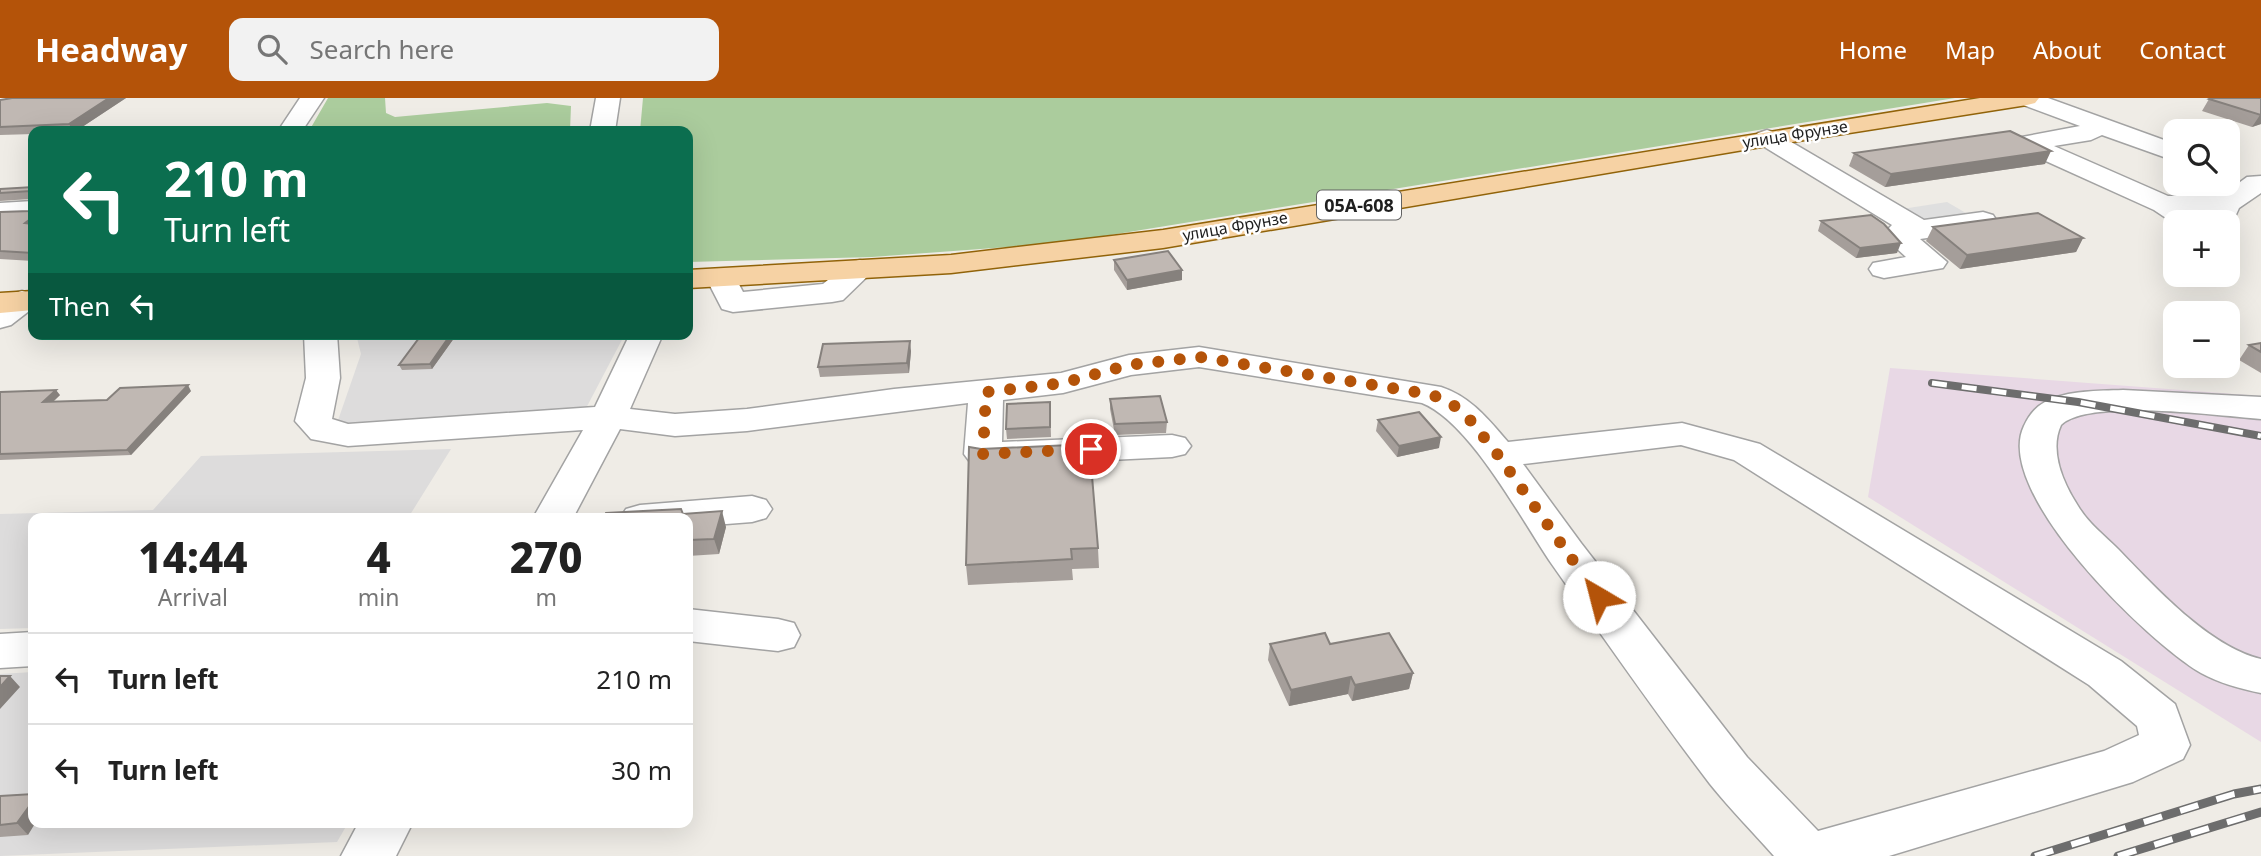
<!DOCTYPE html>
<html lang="en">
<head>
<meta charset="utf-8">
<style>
	:root { --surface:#fff; --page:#f2f2f2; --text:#222; --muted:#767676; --line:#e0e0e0; --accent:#b45309 }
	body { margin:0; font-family:"Noto Sans",sans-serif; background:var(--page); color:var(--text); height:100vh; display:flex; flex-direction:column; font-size:26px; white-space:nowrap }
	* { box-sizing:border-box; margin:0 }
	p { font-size:23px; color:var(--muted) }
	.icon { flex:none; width:38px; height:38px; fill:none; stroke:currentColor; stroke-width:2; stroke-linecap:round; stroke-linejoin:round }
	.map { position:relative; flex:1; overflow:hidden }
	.sheet { position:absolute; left:28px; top:415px; width:665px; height:315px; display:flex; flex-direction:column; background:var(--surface); border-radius:14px; box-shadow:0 7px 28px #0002 }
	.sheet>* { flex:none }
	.top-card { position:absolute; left:28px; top:28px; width:665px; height:214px; border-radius:14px; box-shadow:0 7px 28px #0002; background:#0b6e4f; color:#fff; overflow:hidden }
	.buttons { position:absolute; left:2163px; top:21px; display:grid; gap:14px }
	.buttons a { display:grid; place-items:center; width:77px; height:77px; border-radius:14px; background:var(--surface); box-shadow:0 7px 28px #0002; font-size:35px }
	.pin { position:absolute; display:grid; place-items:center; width:60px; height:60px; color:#fff; margin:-30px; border:4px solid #fff; border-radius:50%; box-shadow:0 2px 7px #0007 }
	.me { position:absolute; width:77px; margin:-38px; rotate:323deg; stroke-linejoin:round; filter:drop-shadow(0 0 5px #0008) }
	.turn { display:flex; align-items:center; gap:24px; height:147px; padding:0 21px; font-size:32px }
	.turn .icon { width:91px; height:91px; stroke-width:2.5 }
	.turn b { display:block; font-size:49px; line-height:60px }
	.then { display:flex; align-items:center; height:66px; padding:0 21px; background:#0003; gap:14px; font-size:26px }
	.eta { display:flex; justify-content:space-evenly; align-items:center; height:119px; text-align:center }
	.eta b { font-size:42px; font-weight:800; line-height:49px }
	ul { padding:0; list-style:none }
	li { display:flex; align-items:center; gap:21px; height:91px; padding:0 21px; border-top:2px solid var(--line) }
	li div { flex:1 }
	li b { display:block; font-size:26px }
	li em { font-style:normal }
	header { display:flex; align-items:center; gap:42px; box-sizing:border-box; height:98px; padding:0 35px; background:var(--accent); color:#fff }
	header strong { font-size:33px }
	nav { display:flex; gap:38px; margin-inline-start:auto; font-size:24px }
	.search { width:490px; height:63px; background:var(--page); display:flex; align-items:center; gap:18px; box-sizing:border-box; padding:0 24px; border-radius:14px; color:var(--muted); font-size:26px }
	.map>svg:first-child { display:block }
</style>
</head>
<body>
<header>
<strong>Headway</strong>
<div class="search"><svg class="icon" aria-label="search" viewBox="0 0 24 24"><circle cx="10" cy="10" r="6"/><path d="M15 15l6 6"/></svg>Search here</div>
<nav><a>Home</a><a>Map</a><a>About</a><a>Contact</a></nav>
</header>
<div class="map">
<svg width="2261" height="758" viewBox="0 0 2261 758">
	<rect width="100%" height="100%" fill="#efece6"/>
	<path fill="#dddcdc" d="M356,236H625L583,316L335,331L361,256Z
		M451,351L408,420H33V530L0,531V416L153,412L201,358Z
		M33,574V724L348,725L337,744L0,758V576Z"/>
	<path fill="#e8d8e5" d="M1890,270L2261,298V644L1868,399Z"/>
	<path fill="#abcc9d" d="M328,0H385L386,15L395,19L547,5L571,8L570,33H309Z
		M643,0H1955L1061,145L872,159L688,164V33H640Z"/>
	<path fill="#dfdfdf" d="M1947,104L1971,118L1924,125L1902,111Z"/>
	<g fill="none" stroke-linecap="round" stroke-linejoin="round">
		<defs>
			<path id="minor" d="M0,0H27L23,5L0,8Z
				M300,0H324L302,33H278Z
				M596,0H620L615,33H590Z
				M2014,0H2048L2175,46V63L2102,37L2091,42L2054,48L2168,98H2221L2247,79L2261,78V95L2239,110L2230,130L2228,131V124L2175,126L2154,112L2028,55L2018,44L2022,39L2080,28L2018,5ZM2196,114H2210L2206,123Z
				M1767,32L1776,35L1924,122L1983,114L1993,117L1997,123L1993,129L1983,132L1920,141L1947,164L1943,170L1884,180L1873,177L1869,171L1873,165L1906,159L1882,137L1892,127L1758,45L1754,40L1758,35Z
				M33,103V119L0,121V105Z
				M860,162L871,165L875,171L843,202L832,204L733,214L722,211L706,180L710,173L721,171L732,173L743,194L823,186L849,165Z
				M22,193L33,196V210L11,227L0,230V204L11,196Z
				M304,236H337L340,280L332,321L348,326L595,309L630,236H663L630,311L675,316L747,311L894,291L1061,275L1129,257L1199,249L1441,289C1471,299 1488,321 1508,344L1682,325L1760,346L2121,563L2175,606L2190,647L2183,661L2133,684L1889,758H1774C1753,734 1730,711 1710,686C1655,614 1603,539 1551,465C1521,421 1470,324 1422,305L1199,269L1131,277L1063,295L1003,302L1002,344L1172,337L1185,340L1191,348L1185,356L1172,359L983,368L970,364L964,356L968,305L747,333L675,338L620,331L573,420H533L583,332L348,348L311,341L295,323L306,280ZM1681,347L1734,362L2089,587L2137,628L2139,637L2104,653L1818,733L1747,659L1581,445L1523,366Z
				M2123,292L2261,299V321C2219,318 2089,300 2061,327C2049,353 2063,385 2078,408C2088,425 2104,437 2118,451C2154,488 2209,549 2261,561V595C2241,591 2219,585 2201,575C2148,544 1992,394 2024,328C2028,319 2035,309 2045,304C2068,292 2098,293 2123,292Z
				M752,398L766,402L772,411L766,420L752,424L688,429V420H620L626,411L640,407Z
				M688,511L778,521L794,525L800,537L794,549L778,553L688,543Z
				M33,534V568L0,570V536Z
				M359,724H413L396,758H341Z"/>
			<path id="major" d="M1980,0H2039L2035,5L2027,7L1767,48L1163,150L951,175L688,190V172L951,157L1163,132Z
				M33,193V212L0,215V195Z"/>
		</defs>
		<use href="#minor" stroke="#a3a3a3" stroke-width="3"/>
		<use href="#major" stroke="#916309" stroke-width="3"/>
		<use href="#minor" fill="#fff" fill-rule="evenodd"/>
		<use href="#major" fill="#f6d2a4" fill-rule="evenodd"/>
		<defs>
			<path id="rail-far1" d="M1932,285L2078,304L2261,338"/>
			<path id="rail" d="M2035,758L2234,696L2261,691
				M2118,758L2261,714"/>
		</defs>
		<use href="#rail-far1" stroke="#6d6d6d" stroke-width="8"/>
		<use href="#rail" stroke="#6d6d6d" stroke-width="9"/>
		<use href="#rail-far1" stroke="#fff" stroke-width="5" stroke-dasharray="15" stroke-linecap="butt"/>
		<use href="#rail" stroke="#fff" stroke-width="6" stroke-dasharray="19" stroke-linecap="butt"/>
	</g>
	<path fill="#a59e9a" d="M12,0H126L76,33H33V36L0,37V2Z
		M2261,0V26L2252,29L2202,13L2209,1Z
		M1854,55L2045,66L1885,89L1849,68Z
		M33,89V163L0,161V114L30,113V101L0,103V91Z
		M1821,123L1897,155L1856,160L1818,133Z
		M1933,129L2083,140L2076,154L1960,171L1926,143Z
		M1114,162L1182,172V182L1127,192L1114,172Z
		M422,236H457L432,271L402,272L399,267Z
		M2261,245V275L2239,262L2249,247Z
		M911,253L909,275L820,279L818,269Z
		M191,293L131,357L0,362V294L60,297L53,304L107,302Z
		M1110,301L1167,324L1166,335L1115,337L1110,311Z
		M1050,304L1051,339L1007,341L1006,331Z
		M1378,322L1439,350L1397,359L1376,333Z
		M981,351L1098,450L1099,470L1072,471L1073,482L968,487L966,467Z
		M683,416L726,429L719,456L688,458V420Z
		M1270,546H1330L1413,575L1409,591L1352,603L1348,596L1289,608L1268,562Z
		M0,698L28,737L0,739Z
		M92,724H172L169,728L97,730Z"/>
	<path fill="#86817d" d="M109,0H126L76,33H73L69,26Z
		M2260,17H2261V26L2252,29Z
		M2051,53L2045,66L1885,89L1891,76Z
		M33,119V131L25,125Z
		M2083,140L2076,154L1960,171L1967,157Z
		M1901,145L1897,155L1856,160L1860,150Z
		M1182,172V182L1127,192V182Z
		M451,236H457L432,271L430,266Z
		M910,243L911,253L909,275L907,265Z
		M188,287L191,293L131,357L127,352Z
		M56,292L60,297L47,309L43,304Z
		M1441,339L1439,350L1397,359L1399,348Z
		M722,413L726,429L719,456L714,441Z
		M1413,575L1409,591L1352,603L1355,587Z
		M10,578L20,589L0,611V589Z
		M1351,579L1348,596L1289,608L1291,592Z
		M33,703V724H36L28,737L17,725Z"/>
	<path fill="#c0b8b3" stroke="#86817d" stroke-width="2" d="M12,0H109L69,26L0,29V2Z
		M2211,0H2261V17L2209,1Z
		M2010,33L2051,53L1891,76L1854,55Z
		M33,89V119L25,125L33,126V155L0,153V114L30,113V93L0,95V91Z
		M2038,115L2083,140L1967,157L1933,129Z
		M1871,117L1884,126L1901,145L1860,150L1821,123Z
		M1168,153L1182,172L1127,182L1114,162Z
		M422,236H451L430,266L399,267Z
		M910,243L907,265L818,269L823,246Z
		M2261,245V254L2249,247Z
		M188,287L127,352L0,356V294L56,292L43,304L107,302L120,290Z
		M1160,298L1167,324L1115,326L1110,301Z
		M1050,304V329L1006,331L1007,306Z
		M1419,314L1441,339L1399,348L1378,322Z
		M1070,347V355L1090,354L1098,450L1071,451L1072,461L966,467L969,349L981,351Z
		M681,411L683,416L722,413L714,441L688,442V420H604L606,415Z
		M1325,535L1330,546L1389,535L1413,575L1355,587L1351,579L1291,592L1270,546Z
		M0,578H10L0,589Z
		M33,696V703L17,725L0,727V698Z"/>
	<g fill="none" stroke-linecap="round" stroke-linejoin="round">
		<path stroke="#b45309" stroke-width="12" stroke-dasharray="0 21.6" d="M1091,351L983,356L986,294L1063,285L1129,267L1199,259L1429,296L1448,303L1467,318L1498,357L1599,499"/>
	</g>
	<g text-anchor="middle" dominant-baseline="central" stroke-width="5" stroke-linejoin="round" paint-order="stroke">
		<g font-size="16" fill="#1f1f1f" stroke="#fff">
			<text transform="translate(1795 36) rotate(-9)">улица Фрунзе</text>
			<text transform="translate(1235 128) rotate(-10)">улица Фрунзе</text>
		</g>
		<rect fill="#fff" stroke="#626262" stroke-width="2" x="1317" y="92.5" width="84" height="29" rx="5"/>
		<g font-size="18" font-weight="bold" fill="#1f1f1f">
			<text x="1359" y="107">05А-608</text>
		</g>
	</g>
</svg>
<div class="buttons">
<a><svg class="icon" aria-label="search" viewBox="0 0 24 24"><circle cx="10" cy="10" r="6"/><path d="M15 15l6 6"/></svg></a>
<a>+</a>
<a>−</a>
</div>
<div class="pin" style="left:1091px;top:351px;background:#d93025"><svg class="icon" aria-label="arrive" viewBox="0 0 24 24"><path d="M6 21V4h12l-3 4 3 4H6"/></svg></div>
<svg class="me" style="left:1599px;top:499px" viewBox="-20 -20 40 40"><circle r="19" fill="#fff"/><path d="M0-13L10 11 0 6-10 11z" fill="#b45309"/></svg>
<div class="top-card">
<div class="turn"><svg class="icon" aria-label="left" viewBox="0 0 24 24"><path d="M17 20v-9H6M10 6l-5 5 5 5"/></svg><div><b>210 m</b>Turn left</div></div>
<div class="then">Then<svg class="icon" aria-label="left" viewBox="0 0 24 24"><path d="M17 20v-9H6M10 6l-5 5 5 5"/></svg></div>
</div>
<section class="sheet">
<div class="eta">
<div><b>14:44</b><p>Arrival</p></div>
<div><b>4</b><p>min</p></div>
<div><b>270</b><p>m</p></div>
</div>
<ul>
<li><svg class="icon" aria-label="left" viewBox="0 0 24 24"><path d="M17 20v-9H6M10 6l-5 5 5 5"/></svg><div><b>Turn left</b></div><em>210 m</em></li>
<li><svg class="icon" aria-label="left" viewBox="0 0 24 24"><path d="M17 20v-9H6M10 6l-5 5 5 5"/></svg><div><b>Turn left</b></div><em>30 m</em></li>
</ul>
</section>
</div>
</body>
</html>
